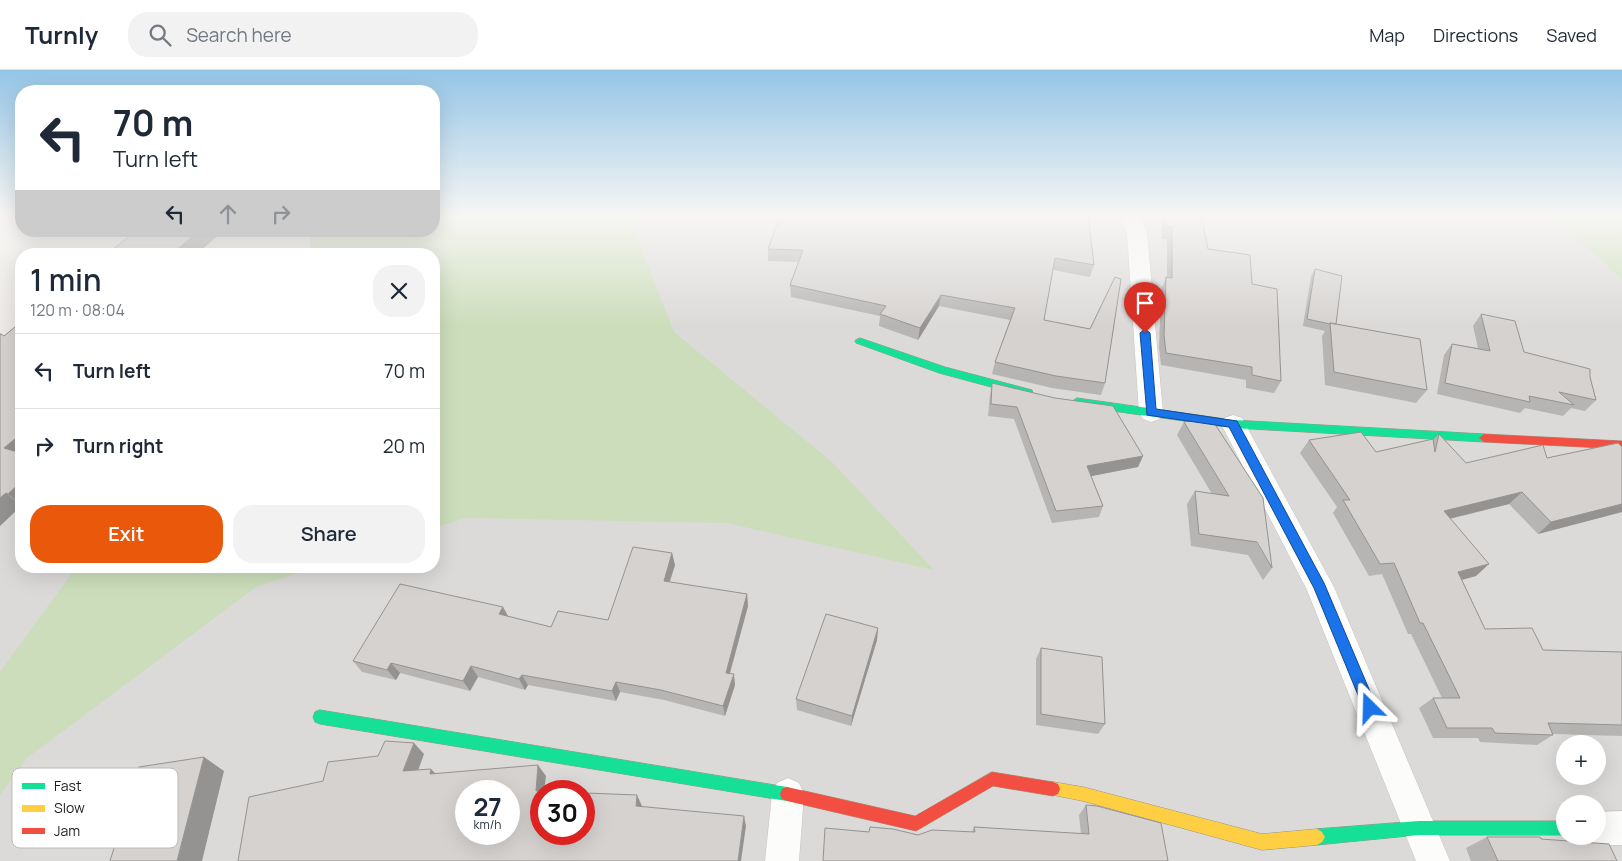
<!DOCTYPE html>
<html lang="en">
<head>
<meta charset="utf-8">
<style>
	:root { --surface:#fff; --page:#f2f2f3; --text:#1f2937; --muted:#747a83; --line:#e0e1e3; --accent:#ea580c }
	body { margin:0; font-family:Manrope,sans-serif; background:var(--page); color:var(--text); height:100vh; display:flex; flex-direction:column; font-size:19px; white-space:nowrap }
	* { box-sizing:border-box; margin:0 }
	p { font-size:16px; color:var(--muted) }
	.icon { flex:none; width:28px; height:28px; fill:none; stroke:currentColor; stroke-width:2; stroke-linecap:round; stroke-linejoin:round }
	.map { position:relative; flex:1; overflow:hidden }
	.panel { position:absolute; left:15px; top:178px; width:425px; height:325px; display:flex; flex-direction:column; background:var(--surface); border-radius:20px; box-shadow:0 5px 20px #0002 }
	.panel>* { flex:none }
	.top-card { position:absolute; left:15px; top:15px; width:425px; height:152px; border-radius:20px; box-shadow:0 5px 20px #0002; background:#fff; color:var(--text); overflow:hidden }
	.tools { position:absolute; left:1556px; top:665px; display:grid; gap:10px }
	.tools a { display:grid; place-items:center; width:50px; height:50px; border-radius:50%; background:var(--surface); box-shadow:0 5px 20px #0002; font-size:25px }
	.speed { position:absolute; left:455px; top:710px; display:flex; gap:10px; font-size:25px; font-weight:700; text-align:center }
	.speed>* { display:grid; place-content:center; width:65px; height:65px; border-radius:50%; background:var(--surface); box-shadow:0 5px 20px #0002; line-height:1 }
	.speed small { font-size:12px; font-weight:400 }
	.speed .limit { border:8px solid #d22; background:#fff; color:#111 }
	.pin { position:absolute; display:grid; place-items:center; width:42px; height:42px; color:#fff; margin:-51px -21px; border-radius:50% 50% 50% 0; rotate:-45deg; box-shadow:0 0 5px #0007 }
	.pin .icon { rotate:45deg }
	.me { position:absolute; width:55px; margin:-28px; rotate:338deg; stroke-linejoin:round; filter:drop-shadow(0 0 4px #0008) }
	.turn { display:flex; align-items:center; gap:18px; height:105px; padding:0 15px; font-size:22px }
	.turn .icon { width:65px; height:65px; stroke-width:2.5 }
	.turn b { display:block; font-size:35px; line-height:42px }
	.lanes { display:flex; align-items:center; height:48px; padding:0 15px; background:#0003; justify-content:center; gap:25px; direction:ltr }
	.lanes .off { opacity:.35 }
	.round { display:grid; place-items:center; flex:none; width:52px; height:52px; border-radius:20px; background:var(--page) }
	.overview { display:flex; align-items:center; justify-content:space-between; height:85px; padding:0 15px }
	h1 { font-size:30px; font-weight:600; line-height:38px }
	.action { display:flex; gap:10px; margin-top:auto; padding:10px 15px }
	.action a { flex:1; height:58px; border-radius:20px; background:var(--accent); color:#fff; font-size:20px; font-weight:600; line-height:58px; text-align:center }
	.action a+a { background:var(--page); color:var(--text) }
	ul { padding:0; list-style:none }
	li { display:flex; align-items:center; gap:15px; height:75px; padding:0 15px; border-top:1px solid var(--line) }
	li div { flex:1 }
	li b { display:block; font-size:19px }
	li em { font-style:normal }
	header { display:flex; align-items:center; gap:30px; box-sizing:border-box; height:70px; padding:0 25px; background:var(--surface); border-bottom:1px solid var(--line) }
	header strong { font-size:24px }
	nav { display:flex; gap:28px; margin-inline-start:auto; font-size:18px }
	.search { width:350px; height:45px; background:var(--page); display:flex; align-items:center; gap:12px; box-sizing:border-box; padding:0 18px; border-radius:20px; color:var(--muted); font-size:19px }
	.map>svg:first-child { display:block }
</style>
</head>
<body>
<header>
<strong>Turnly</strong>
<div class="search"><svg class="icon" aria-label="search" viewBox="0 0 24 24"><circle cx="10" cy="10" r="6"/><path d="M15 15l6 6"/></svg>Search here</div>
<nav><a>Map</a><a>Directions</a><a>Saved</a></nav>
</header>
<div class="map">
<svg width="1622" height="791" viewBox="0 0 1622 791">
	<rect width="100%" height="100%" fill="#edeae7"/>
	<path fill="#dcdad8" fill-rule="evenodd" d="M483,146H1552L1622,210V791H0V298L21,291V496H434V184H362ZM1565,674H1598V706H1565ZM466,721H509V764H466ZM541,721H584V764H541ZM1565,734H1598V766H1565Z"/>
	<path fill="#cbddba" d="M434,146H628L674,262L832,392L934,500L727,453L465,448L434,458V184H305L310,177V161H434Z
		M1552,146H1622V210Z
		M77,496H319L256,517L27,688L0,725V602Z"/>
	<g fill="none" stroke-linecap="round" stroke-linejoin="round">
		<defs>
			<path id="street" d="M1119,146H1139L1147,163L1163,343L1159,349L1151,352L1143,349L1139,343L1127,163Z
				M1233,345L1242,348L1334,517L1450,791H1416L1307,520L1221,354L1224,348Z
				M788,708L799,713L804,724L799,791H765L772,724L777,713Z
				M1622,741V775H1598L1586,770L1585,766H1598V742Z"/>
			<path id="fast" d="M860,268L945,297L1032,320L1033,323L1028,327L939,303L856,273L855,271Z
				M1077,328L1233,350L1484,364L1489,368L1484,372L1233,358L1077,336L1072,332Z
				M320,640L787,717L792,719L794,724L792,729L787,731L320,654L315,652L313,647L315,642Z
				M1419,751H1565V765H1419L1317,775L1312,772L1309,767L1312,762L1317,759Z"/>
			<path id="slow" d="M1053,712L1083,717L1262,764L1317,759L1322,762L1325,767L1322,772L1317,775L1262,780L1083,731L1048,724L1046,719L1048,714Z"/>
			<path id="jam" d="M1484,364L1622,371V379L1484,372L1479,368Z
				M992,702L1053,712L1058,714L1060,719L1058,724L1053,726L993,716L916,761L787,731L782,729L780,724L782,719L787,717L915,746Z"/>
		</defs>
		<use href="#street" stroke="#c5c4c3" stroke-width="1"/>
		<use href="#fast" stroke="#98967e" stroke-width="1"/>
		<use href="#slow" stroke="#98967e" stroke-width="1"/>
		<use href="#jam" stroke="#98967e" stroke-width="1"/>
		<use href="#street" fill="#fcfcfb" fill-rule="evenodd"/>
		<use href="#fast" fill="#16e098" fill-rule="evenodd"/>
		<use href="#slow" fill="#ffcf43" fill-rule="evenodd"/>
		<use href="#jam" fill="#f24e42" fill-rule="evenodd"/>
	</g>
	<path fill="#b7b5b3" d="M1088,146L1094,195L1090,207L1053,200L1044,250L1105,313L1101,325L1052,318L992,304L995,292L1010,250L939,236L918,270L879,256L880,246L791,227L790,215L799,192L768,191V179L781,154Z
		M1161,146H1201L1208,179L1252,214L1281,311L1274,323L1246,318V310L1161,295L1159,278L1161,220L1166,207H1167V169H1162Z
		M1315,199L1336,254L1427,320L1416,333L1325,315L1322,266L1325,261L1303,256L1311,206Z
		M1481,244L1524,282L1590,307L1596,330L1585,341L1571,338L1563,346L1525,338L1520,343L1437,324L1444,285L1452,274L1478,278L1473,256Z
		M21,252V436L0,456V264L4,266Z
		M992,313L1143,386L1138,397L1091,406L1103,436L1099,447L1052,453L1014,349L988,346L990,325Z
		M1184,352L1272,498L1263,510L1248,485L1191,476L1187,434L1195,421L1212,424L1177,365Z
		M1439,364L1466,393L1547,388L1622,377V442L1538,464L1509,434L1450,449L1476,506L1462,510L1485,559L1543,580L1622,582V666L1553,664V665L1537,675L1480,672L1478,668H1433L1419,638L1433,628H1442L1411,564H1408L1382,504L1369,506L1333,443L1337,437L1300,383L1309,370L1376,382L1433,370Z
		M672,483L675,495L670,512L747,524L748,536L730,604L735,615L725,646L664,630L620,622L616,631L528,615L525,620L478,607L470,621L400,603L396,610L362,602L353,591L503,537L508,546L551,557L608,550Z
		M878,558L877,570L851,656L797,640L796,629Z
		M1041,578L1105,654L1098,664L1036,655V589Z
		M1086,735L1168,791L869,762L870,757L918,765L972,762L974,757L1081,764L1079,745Z
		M1487,767L1541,769L1617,791H1471L1466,778Z"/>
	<path fill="#959392" d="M198,161H223L197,184H172Z
		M941,225L939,236L918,270L920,258Z
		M21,364V390L4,378Z
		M1143,386L1138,397L1082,408L1087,396Z
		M21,412V435L8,424Z
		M1522,422L1509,434L1432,453L1444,441Z
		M6,423L21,436L0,456V428Z
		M1622,434V442L1538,464L1551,452Z
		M672,483L675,495L666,522L664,511Z
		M1489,494L1476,506L1445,514L1458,502Z
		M747,524L748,536L727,613L726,603Z
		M503,537L509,548L499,544Z
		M878,558L877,570L851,656L852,646Z
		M391,593L400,603L396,610L387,600Z
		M471,596L478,607L470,621L463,611Z
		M734,604L735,615L725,646L723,636Z
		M522,605L528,615L525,620L519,609Z
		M616,612L620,622L616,631L612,621Z
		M414,673L424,684L414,712L403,701Z
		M204,687L224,701L202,791H177Z
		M538,695L546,706L544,721H536Z
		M431,699L441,709L430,704Z
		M637,725L642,736L640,746L636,736Z
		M744,746L746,756L741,791H738Z"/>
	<path fill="#d5d2d0" stroke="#959392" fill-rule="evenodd" d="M783,146H1088L1094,195L1055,188L1044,250L1090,259L1115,207L1121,209L1105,313L1056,306L995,292L1015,238L941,225L920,258L880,244L886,236L790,215L803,180L768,179L777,154H781Z
		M1166,146H1201L1208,179L1250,185L1252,214L1277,219L1281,311L1252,305V297L1166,283L1164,265L1166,207L1172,208V157L1167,156Z
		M136,161H198L172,184H107Z
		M1315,199L1342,206L1336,254L1330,253V254L1307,249Z
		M1481,244L1515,251L1524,282L1590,299V307L1596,330L1559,322L1574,335L1529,326L1530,332L1445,313L1452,274L1490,281Z
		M21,252V364L4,378L21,383V412L8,424L6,423L0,428V264H1L4,266Z
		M1330,253L1420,269L1427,320L1334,302Z
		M992,313L1055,328L1113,336L1143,386L1087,396L1103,436L1056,441L1017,337L991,334Z
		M1211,348L1263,428L1272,498L1257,472L1199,464L1195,421L1229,426L1184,352Z
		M1361,362L1376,382L1433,369L1435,382L1439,364L1466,393L1543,375L1547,388L1618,373L1622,377V434L1551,452L1522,422L1444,441L1489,494L1458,502L1485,559L1532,558L1543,580L1622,582V655L1548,653L1553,665L1495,663L1492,658H1447L1433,628H1460L1423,553H1420L1394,493L1380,494L1343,430H1350L1309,370Z
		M633,477L672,483L664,511L747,524L726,603L734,604L723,636L661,620L616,612L612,621L522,605L519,609L471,596L463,611L391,593L387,600L353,591L400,514L503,537L499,544L551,557L558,541L608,550Z
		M826,544L878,558L852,646L796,629Z
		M1041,578L1102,587L1105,654L1041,644Z
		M385,671L414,673L403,701L431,699L430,704L538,695L536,721H586V723L637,725L636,736L744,746L738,791H238L249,727L323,711L328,692L378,686ZM466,721H509V764H466ZM541,721H584V764H541Z
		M204,687L177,791H110L139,697Z
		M1086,735L1097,736L1161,753L1168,791H823L825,758L869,762L870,757L893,759L918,765L932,760L975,762L974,757L1089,764Z
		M1487,767H1540L1541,769L1609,774L1617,791H1498Z"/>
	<linearGradient id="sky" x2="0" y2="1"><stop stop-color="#95c5e6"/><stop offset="0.57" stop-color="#f7f6f4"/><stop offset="1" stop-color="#f7f6f4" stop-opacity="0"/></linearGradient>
	<rect width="1622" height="256" fill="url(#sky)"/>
	<path fill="#1a73e8" stroke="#114b97" d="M1145,259L1150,263L1156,339L1237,351L1324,513L1377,638L1375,642L1370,644L1365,642L1314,518L1229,357L1147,345L1140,263Z"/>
	<rect x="12" y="698" width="166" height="80" rx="8" fill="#fff" stroke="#bcbcbc" stroke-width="1"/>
	<rect x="22" y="713" width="23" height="6" fill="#16e098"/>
	<rect x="22" y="735" width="23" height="7" fill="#ffcf43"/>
	<rect x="22" y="758" width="23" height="6" fill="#f24e42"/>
	<g font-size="14" fill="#1e1e1e">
		<text x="54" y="721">Fast</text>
		<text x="54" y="743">Slow</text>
		<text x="54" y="766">Jam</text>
	</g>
</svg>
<div class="tools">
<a>+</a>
<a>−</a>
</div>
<div class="speed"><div>27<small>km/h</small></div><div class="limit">30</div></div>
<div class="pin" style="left:1145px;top:263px;background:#d93025"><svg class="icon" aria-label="arrive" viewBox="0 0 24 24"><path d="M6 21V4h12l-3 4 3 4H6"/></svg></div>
<svg class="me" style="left:1370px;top:638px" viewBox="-20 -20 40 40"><path d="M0-17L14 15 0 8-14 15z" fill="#1a73e8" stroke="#fff" stroke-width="4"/></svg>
<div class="top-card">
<div class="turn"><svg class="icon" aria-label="left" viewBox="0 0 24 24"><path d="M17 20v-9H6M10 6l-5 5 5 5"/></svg><div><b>70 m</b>Turn left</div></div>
<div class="lanes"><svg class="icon" aria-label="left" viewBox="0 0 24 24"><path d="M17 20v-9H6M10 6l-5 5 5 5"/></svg><svg class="icon off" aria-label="ahead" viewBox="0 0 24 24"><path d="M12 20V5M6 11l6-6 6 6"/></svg><svg class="icon off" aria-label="right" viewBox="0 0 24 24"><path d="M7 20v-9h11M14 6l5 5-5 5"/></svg></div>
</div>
<section class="panel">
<div class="overview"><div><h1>1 min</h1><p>120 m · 08:04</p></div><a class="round"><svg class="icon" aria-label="close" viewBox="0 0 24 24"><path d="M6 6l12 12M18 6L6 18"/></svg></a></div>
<ul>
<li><svg class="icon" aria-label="left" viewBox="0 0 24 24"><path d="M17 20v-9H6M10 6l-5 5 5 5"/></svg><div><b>Turn left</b></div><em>70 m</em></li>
<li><svg class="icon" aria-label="right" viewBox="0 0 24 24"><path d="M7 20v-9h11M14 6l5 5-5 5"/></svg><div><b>Turn right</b></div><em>20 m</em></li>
</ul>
<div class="action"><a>Exit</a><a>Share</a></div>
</section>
</div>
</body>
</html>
